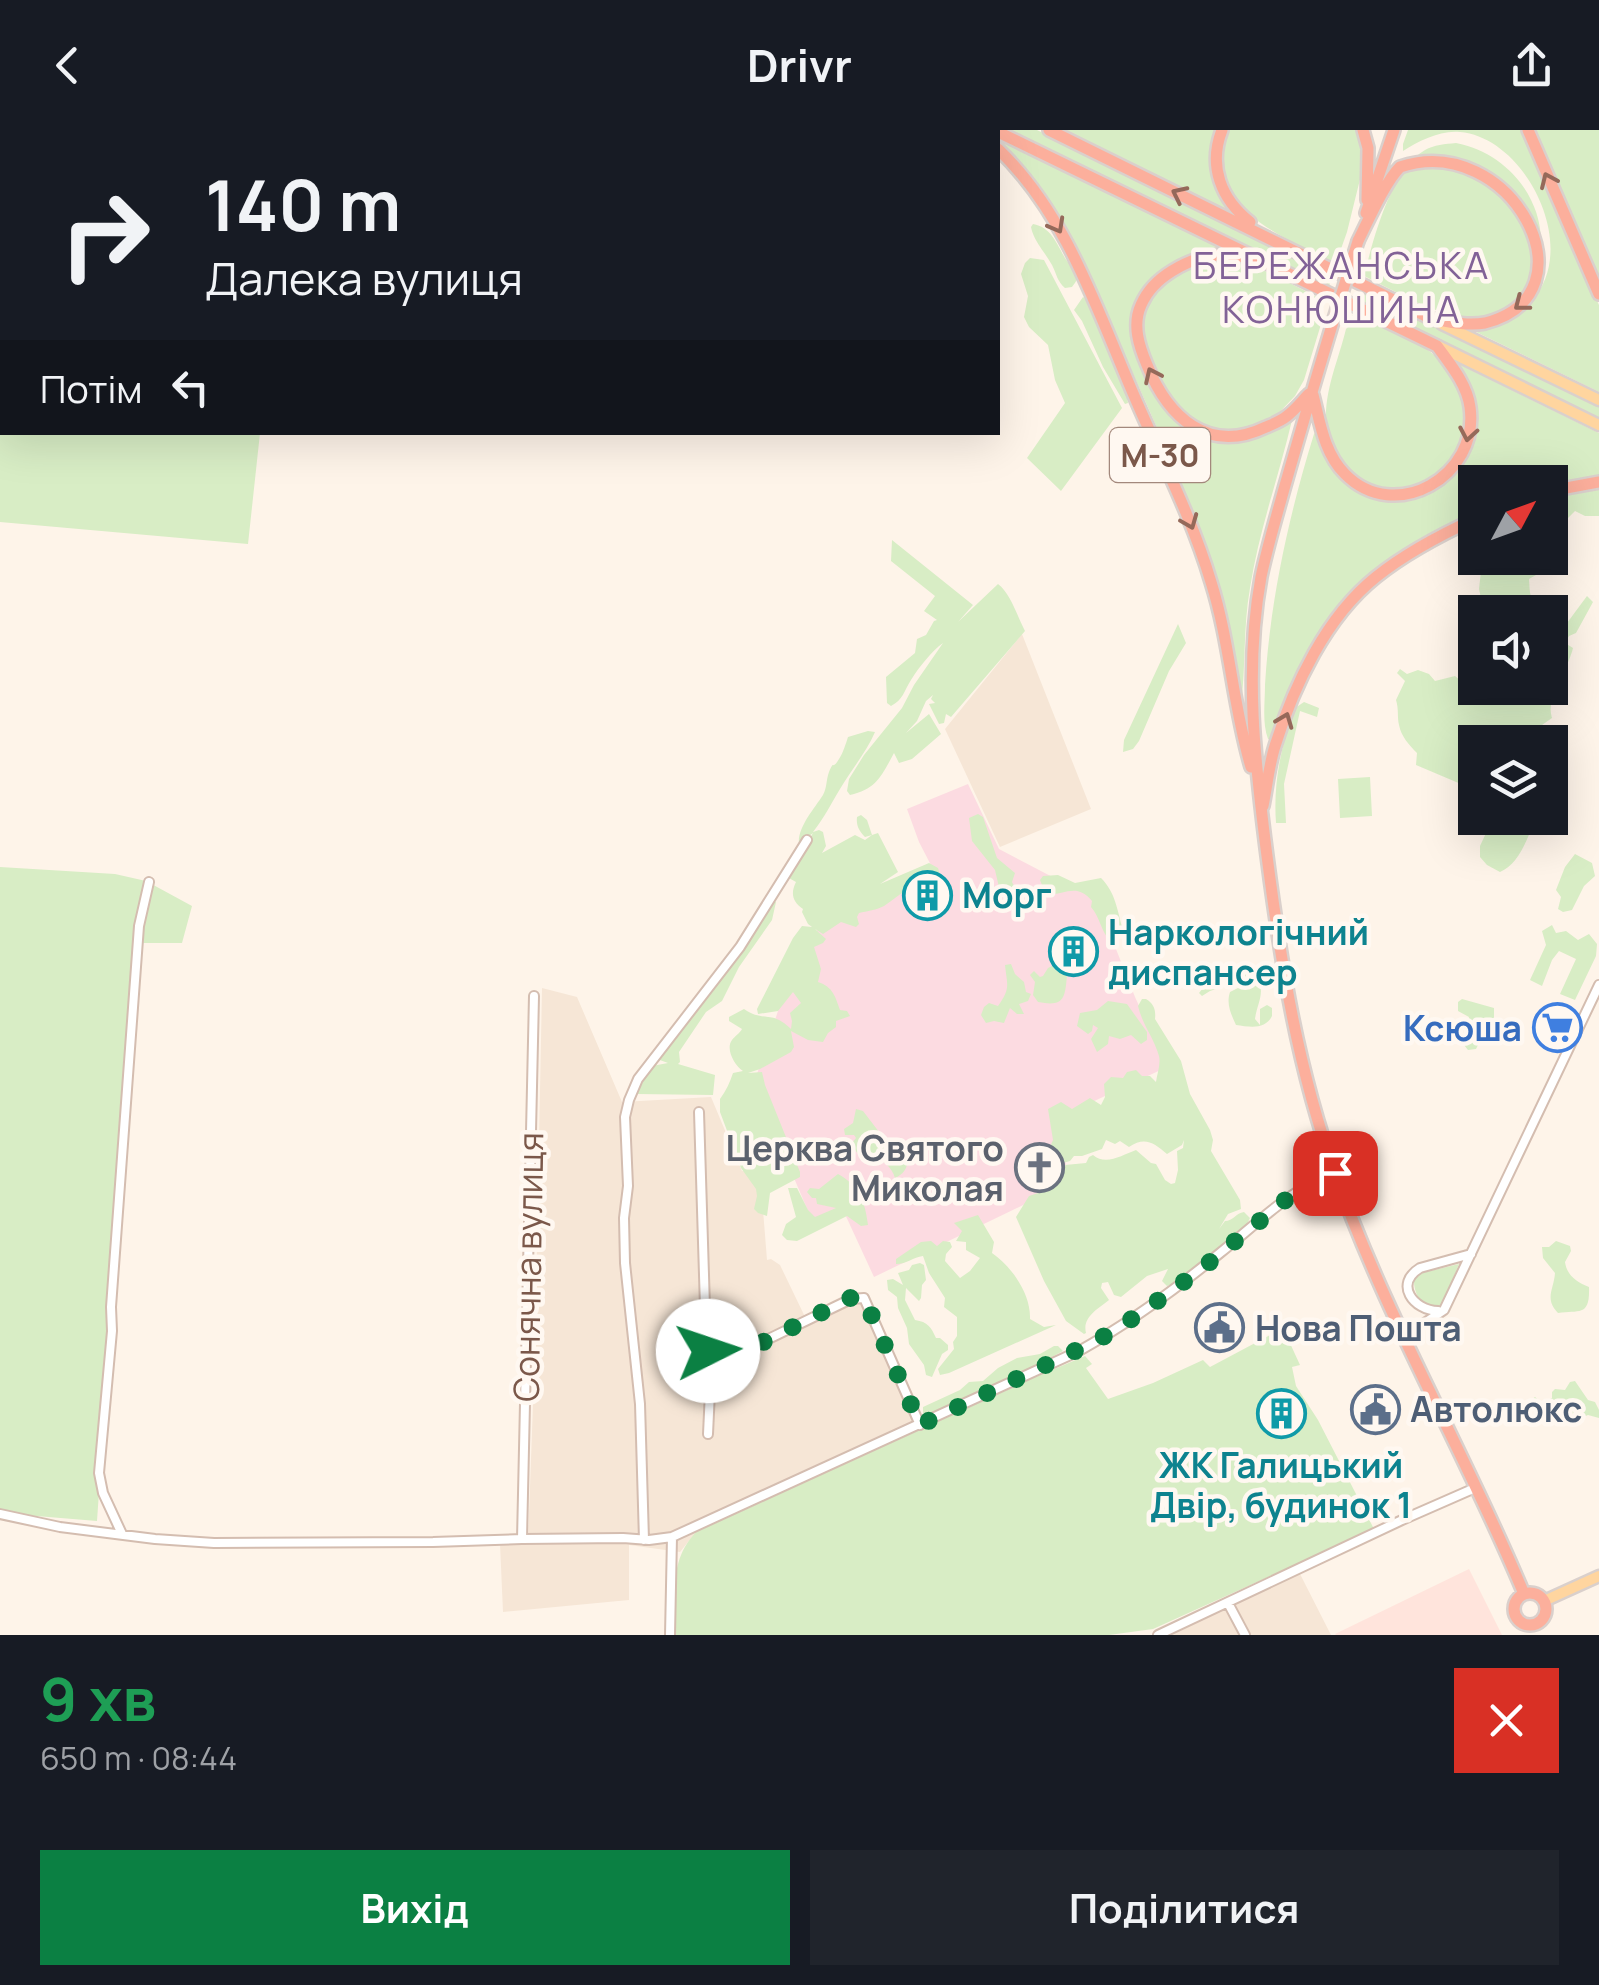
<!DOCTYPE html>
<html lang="uk">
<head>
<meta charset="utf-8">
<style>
	:root { --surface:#171b24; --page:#20242c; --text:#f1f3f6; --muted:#9ea1a6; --accent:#0b8043 }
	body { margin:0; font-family:Manrope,sans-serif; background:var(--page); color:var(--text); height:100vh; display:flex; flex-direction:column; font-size:38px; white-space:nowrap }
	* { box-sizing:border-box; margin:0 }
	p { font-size:32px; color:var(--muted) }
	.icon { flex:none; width:55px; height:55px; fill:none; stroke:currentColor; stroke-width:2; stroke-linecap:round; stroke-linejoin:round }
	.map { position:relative; height:1505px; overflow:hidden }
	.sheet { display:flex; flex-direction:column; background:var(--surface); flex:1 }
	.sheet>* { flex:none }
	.hud { position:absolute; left:0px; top:0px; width:1000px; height:305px; box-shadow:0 10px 40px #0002; background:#171b24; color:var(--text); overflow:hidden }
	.needle { width:65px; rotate:49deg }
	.buttons { position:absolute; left:1458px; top:335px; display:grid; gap:20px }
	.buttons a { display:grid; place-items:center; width:110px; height:110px; border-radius:0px; background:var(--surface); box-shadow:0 10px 40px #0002; font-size:50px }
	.pin { position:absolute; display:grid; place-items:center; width:85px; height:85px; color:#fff; margin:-42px; border-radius:20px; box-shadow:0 5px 15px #0006 }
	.me { position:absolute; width:110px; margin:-55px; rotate:86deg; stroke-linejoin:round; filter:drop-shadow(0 0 8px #0008) }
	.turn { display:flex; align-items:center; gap:35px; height:210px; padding:0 40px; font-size:45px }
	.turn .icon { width:130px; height:130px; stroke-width:2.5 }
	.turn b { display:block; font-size:70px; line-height:85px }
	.then { display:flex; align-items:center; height:95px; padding:0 40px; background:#0003; gap:20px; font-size:38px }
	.round { display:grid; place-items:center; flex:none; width:105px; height:105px; border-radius:0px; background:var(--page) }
	.head { display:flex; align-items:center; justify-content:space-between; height:170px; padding:0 40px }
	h1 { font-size:60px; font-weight:700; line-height:75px; color:#1e9e55 }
	.cta { display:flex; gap:20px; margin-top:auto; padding:20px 40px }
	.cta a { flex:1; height:115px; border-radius:0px; background:var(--accent); color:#fff; font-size:40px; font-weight:700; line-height:115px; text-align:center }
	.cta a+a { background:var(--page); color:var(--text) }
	header { display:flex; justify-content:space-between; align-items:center; height:130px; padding:0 40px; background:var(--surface); font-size:45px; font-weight:700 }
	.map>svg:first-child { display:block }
</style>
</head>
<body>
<header><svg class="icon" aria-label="back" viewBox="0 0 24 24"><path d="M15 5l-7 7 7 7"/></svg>Drivr<svg class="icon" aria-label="share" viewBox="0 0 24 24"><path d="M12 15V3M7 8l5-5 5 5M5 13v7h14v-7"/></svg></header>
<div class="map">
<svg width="1599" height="1505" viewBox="0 0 1599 1505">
	<rect width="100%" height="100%" fill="#fef4e9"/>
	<path fill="#f6e6d6" d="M1022,504L1091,679L1000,717L945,599Z
		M542,858L577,867L622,972L711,967L742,1041L760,1042L767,1130L771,1129L780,1135L807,1191L851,1169L864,1168L925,1297L696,1402L680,1422L629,1415V1470L503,1482L500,1414L528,1412L535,1219Z
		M1299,1442L1331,1505H1166Z"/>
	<path fill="#ffe4dc" d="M1469,1439L1502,1505H1336L1335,1504Z"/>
	<path fill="#fcdbe1" d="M968,654L999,719L1062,752L1086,755L1114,814L1135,867L1167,937L1058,988L1069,1053L874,1147L844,1082L813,1093L754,953L788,851L811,805L840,783L934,741L919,712L907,679Z"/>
	<path fill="#d8edc5" d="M0,0H290V2H2V302L260,303L248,414L0,392Z
		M1006,0H1037L1333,145L1328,159Z
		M1065,0H1218L1214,18L1233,83Z
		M1226,0H1360L1365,29L1347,102L1336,133C1297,114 1220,84 1220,32C1220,22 1224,10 1226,0Z
		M1408,0H1524L1541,48L1599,175V262L1470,199C1490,192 1517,186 1532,170C1580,119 1527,8 1460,2C1440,0 1419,11 1403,21V14Z
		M1535,0H1599V146L1560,62Z
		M1001,10L1221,118C1176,125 1160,136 1137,175L1152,254L1214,309L1288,288L1292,290C1279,346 1259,400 1250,458C1243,497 1246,536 1241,575L1227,490L1216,446L1199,397L1150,282L1095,159L1037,57L998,13Z
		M1456,13C1520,25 1562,95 1530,154C1518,175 1497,186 1472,187C1438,188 1394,160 1364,146C1373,110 1391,39 1425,20C1434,15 1445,14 1456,13Z
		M1033,94C1051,97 1057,114 1065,128C1068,133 1073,136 1076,142C1079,149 1076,151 1072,157L1065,158C1057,151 1057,145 1052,135C1045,122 1034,112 1031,97Z
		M1030,128L1044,130L1122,278L1061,361L1027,328L1065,273L1055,250L1048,215L1029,197L1024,187L1028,166L1021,144L1025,133Z
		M1233,129L1270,143L1325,171L1320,189L1322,191L1304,250L1295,266L1272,290L1262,295L1227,303L1194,293L1166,265L1151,232L1143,201L1145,178L1157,157L1191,133Z
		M1361,158L1599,275V290L1356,172Z
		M1083,167L1090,172L1103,201L1107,218L1127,266L1128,273L1125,274L1103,237L1082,191L1074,180Z
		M1354,182C1378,194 1416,207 1435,226C1529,320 1389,405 1342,332C1333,319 1327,305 1326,289C1325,259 1339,228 1346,199L1349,196Z
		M1453,231L1599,303V346L1550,354L1475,352V380L1438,401L1337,483L1274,606L1271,610L1268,609C1262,593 1265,573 1265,555C1270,470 1289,385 1314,304L1317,300L1327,327L1380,366L1448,348L1467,327L1475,302L1474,276Z
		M1599,354V386H1585L1575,381L1562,394L1553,397L1550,395V363Z
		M892,410L973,475L958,492L998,454C1011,464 1017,486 1025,501L951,587L946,584L944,593L939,594L929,574L935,573L931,569L933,565L926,571L917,591L906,603L929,584L941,604L912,629L899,633L894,623C882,645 877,659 850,665L847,661L849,649L864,625L902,578L914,555L943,513C932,521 919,537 911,550C904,561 903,570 891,576L887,573L886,547L915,523L917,509L926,505L934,491L937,490L924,481L935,466L891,431Z
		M1478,428H1542L1537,434L1539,437L1536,445L1529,449C1530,462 1529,475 1544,482H1484L1479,459L1481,441Z
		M1587,466L1593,472L1576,503L1569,506L1565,513L1573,518C1571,528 1563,540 1564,550C1557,564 1547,571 1552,588L1542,595L1541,612H1475V660L1416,635L1417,623C1409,615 1401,606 1399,595C1397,586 1399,580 1396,570L1405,551L1397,543L1400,539L1407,544L1418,540L1429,544L1435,551L1455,546L1469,558L1475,552V558H1550V485H1560L1567,493Z
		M1178,494L1186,513L1169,541L1139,611L1133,619L1123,622L1124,610Z
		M1304,572L1319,578L1317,587L1300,581L1284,654L1286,693H1276C1273,653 1281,615 1295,578Z
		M868,601L875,602C866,623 851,640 840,659C831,674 824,688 813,702L819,700L823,702L826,716L822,723L855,705L865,710L872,705L865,707C859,701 856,695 857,687L861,685L867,690L872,705L878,703L898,742L880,754L929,733L938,738C942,752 950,758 950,774L945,779C938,771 935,760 929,751C910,755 900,765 884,776C877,780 867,781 859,783L857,787L859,794L856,797L841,792L823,804L815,799L826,809L823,813L814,817L821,839L818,852C833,857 835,866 840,880L847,881L850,886L836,891V897L828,903L823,912L808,910L791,901L794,917L791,922L760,939L748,943L762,942L765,955L800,1042V1047L770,1063L767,1086L758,1083L754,1079L757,1066L756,1059L741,1038L720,982V969C726,961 730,952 733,943L743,941C735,936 725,919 732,910C735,906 740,903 742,899L729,891V887L744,879C764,893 771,879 791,899L792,891L790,883L801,873L793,862L778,881L758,884L757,879L793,808L802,796L812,797L808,794L802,782L803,779C793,772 790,764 796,752L787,747L813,703L799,714C797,698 814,679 823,665C827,658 826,650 829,642C835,628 831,642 839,629C843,623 846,613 848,607Z
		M1370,647L1372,686L1340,688L1338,649Z
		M978,684L983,687L997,728L1015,743L1012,752L1016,760L1009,768L1001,766L995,740L972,711L969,688Z
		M1493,688H1539L1534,692C1527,710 1518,735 1500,742L1487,735L1480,727V716Z
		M1575,724L1592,733L1595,746L1584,756L1572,780L1563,782L1558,779L1561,767L1556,760L1565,737Z
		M0,737L115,744L146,751L192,776L182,813H137L97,1391L0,1383Z
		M1058,745L1075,753L1101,748C1116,763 1117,780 1123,800L1117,809L1111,812C1101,802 1100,787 1091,777L1092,771C1077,753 1067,764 1046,765L1040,750L1043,746Z
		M773,770L776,772L772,790L739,837L722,871L706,882L679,922L680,932L678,934L715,945L713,965L636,964L652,936L668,933L657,929L709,860L728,839L736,821Z
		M1552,795L1556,803L1566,801L1578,810L1589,804L1597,814L1596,826L1575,870L1560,864L1576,829L1559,821L1552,830L1542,856L1530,850L1546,815L1542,801Z
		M1058,833L1067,845C1065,869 1064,877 1038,872L1033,865L1035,852L1030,845L1034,841L1040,847L1043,846L1048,838Z
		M1011,834L1015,844L1024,852L1026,862L1031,864L1028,871L1019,874L1024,884H1017L1010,878L1004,893L994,891L986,893L981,885L984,877L989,873L998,876C1011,858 1007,855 1005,835Z
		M1238,840L1257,847C1266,863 1257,873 1255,889L1260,895V879L1267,875L1272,878V886C1265,900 1250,897 1236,895C1231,884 1226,874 1230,862L1240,857L1241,853L1237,852L1210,861L1202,866L1199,863L1203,858L1201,851Z
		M1142,869H1146C1154,874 1156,880 1155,889L1181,931L1190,964L1210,1000L1213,1010L1211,1021L1240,1070L1241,1079L1228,1084L1219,1099L1225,1091C1233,1091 1236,1083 1244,1082L1250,1088L1241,1106L1208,1133L1195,1137L1182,1150L1167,1156L1162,1151L1168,1139L1147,1146L1121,1167L1114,1165L1108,1152L1102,1153L1101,1158L1109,1170C1098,1179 1082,1187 1086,1203L1084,1204L1066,1191L1044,1151L1016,1087L1029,1066L1047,1060L1065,1035L1086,1033L1089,1027L1093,1025C1106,1036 1122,1025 1136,1020L1151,1033L1156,1034L1165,1050L1171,1054L1175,1053L1178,1040L1177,1021L1183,1018L1184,1010L1182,1015L1167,1024C1154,1013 1145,1006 1129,1017L1120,1011L1115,1014L1106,1010L1102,1019L1082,1026H1074L1070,1031L1063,1033L1058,1024L1049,1019L1053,1010L1048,979L1061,972L1072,979L1090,968L1101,975L1105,967L1104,954L1111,947L1123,948L1127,942L1136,940L1142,946H1150L1156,952C1157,944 1161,934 1159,926C1154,908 1142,894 1138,876Z
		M1462,869L1494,878V894L1487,897L1476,919L1468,920L1464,915L1469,887L1458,881V872Z
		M1108,871L1127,874L1147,902V910L1141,914L1131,905L1120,909L1109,906L1108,914L1097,922L1091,909L1098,898L1093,895L1092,901L1088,904L1077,896L1080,883L1097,880Z
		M856,979L863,981L886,1011L898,1013C909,1026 912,1040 895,1048C891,1034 877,1024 863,1031L851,1014L856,1008L854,1005H845L844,999L853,993Z
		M838,1044C860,1056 865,1072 868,1095L861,1096L847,1086L797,1111L787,1110L782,1105L786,1094L796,1087L788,1058H797L808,1080L815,1087L836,1078L817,1074L816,1068H812L807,1062L810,1058L819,1059Z
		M978,1085L994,1112L992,1123C1012,1137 1031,1164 1030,1189L1044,1197L1056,1195L949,1243L940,1245L938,1239L954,1219L953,1212L957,1206V1187L944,1177L945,1168L929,1143L923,1126C913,1127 907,1134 896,1134V1129L921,1112L931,1111L937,1116L943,1111L950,1112L952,1117L946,1124L945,1131L960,1148L970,1141L980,1128L966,1120V1112L956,1111L962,1101L954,1093Z
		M1556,1111L1570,1116L1571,1121L1565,1132C1567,1146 1577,1152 1589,1157C1590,1187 1580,1180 1558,1183C1544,1169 1554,1159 1555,1143L1543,1128L1542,1117H1549Z
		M920,1133L924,1135L926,1150L922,1155L921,1168L919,1171L906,1158L905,1170L915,1190C928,1192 931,1197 936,1208H940L948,1215V1220L942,1224L932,1247L926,1245L924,1235L909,1214L907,1198L898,1178L897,1167L888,1160L887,1150L893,1149L903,1155L898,1143L909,1140L912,1135Z
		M1459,1134L1443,1173C1426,1187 1413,1165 1414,1149L1422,1143Z
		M1283,1198L1300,1235L1292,1237L1296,1256L1318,1290L1374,1399L1153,1499L1109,1505H675C677,1466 667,1433 696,1402L1031,1249L1085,1226L1092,1234L1086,1238L1108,1269L1153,1253L1203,1230L1210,1237Z
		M1054,1216H1058L1063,1221L1026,1241L972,1264L937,1284L923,1283V1277L960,1260L969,1252L983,1251L998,1238L1017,1228L1040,1224Z
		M1575,1251L1588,1270L1595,1272L1599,1280V1288L1588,1285L1576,1290L1566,1282H1559L1552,1289L1545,1286L1540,1279L1535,1280L1531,1276V1270L1535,1267L1542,1273L1552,1268V1262L1555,1259L1565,1260L1570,1252Z"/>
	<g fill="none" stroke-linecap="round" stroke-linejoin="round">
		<defs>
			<path id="minor" d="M699,982L706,1210L711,1228L719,1231L727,1229L851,1169L864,1168L920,1295
				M1438,1181C1413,1180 1394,1154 1420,1138L1471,1124
				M1405,1206L1444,1180L1599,855
				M708,1304L711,1240L714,1229
				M0,1384L60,1397L155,1409L214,1413L433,1412L522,1409L623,1408L649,1410L672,1407L1079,1221C1129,1193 1176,1159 1220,1123C1258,1093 1290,1059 1335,1043
				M122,1404L103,1363L99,1343L112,1201L111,1177L139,796L149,752
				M522,1409L534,866
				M644,1410L640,1274L625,1133L624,1088L628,1056L625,987L629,970L638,949L740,817L807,710
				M1228,1473L1245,1505
				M670,1505L672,1407
				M1158,1505L1402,1390L1475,1358"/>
			<path id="major" d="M1442,194L1599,270
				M1438,216L1599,295
				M1544,1471L1599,1446"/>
			<path id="highway" d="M975,0L978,2
				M994,0L1437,216C1450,234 1467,254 1470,277C1480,346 1395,395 1345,344C1324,323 1320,292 1313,265
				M1049,0L1432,189C1449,192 1468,196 1485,193C1599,164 1510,0 1400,37C1385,52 1368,91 1358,111
				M1222,0C1208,36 1221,69 1250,92
				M1363,0L1368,18L1367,70
				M1528,0L1599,164
				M998,19C1070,88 1099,187 1139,277C1164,334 1193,391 1211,452C1230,512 1233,577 1251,637
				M1366,83L1394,0
				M1246,127C1217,122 1196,126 1172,141C1159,149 1147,161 1141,175C1132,195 1139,216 1147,235C1168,287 1208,325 1266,297C1273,294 1281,291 1287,286C1295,280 1302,271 1309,264
				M1333,192C1316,248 1300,303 1284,359C1276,388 1267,418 1261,447C1244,540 1255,633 1267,726C1281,834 1298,940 1335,1043C1386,1188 1465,1322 1524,1464
				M1550,361L1599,352
				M1263,676C1267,656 1269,635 1275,616C1294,555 1326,487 1376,447C1406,423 1440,405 1475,389
				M1514 1479a16 16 0 1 1 32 0a16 16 0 1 1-32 0Z"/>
		</defs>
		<use href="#minor" stroke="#d4bdb0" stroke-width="12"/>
		<use href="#major" stroke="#dad0cc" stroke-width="15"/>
		<use href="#highway" stroke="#dad0cc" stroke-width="16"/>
		<use href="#minor" stroke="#fff" stroke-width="8"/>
		<use href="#major" stroke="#ffd59f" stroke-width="10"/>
		<use href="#highway" stroke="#fcaf9c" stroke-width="11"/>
		<defs>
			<path id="highway-bridge" d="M1333,192L1358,111"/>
		</defs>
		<use href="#highway-bridge" stroke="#dad0cc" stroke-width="16" stroke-linecap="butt"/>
		<use href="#highway-bridge" stroke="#fcaf9c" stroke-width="11"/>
	</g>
	<defs><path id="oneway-chevron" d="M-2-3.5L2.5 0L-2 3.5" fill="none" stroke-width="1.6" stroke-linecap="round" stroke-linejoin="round" transform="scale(2.5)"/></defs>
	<g stroke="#95695a">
		<use href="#oneway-chevron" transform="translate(1548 50) rotate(-114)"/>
		<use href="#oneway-chevron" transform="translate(1179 64) rotate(-154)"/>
		<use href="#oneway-chevron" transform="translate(1057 96) rotate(61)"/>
		<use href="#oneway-chevron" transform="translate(1521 174) rotate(142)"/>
		<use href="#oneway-chevron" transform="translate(1152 245) rotate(-115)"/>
		<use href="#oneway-chevron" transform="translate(1468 304) rotate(100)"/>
		<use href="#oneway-chevron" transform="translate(1190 392) rotate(68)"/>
		<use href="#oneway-chevron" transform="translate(1285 590) rotate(-69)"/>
	</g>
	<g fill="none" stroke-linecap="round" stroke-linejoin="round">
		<path stroke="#0b8043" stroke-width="18" stroke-dasharray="0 32.4" d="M708,1221L712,1228L719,1231L728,1230L850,1168H864L920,1295L1098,1210L1138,1185L1200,1140L1300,1058L1335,1043"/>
	</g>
	<defs>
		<symbol id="building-ring" viewBox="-11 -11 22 22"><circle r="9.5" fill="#fff8f1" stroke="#0f9aa8" stroke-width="1.5"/><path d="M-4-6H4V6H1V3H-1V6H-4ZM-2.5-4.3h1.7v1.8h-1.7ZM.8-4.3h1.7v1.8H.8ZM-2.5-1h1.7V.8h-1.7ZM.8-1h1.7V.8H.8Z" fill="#0f9aa8"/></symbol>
		<symbol id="supermarket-ring" viewBox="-11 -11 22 22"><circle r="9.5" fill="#fff8f1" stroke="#3f7fe0" stroke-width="1.5"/><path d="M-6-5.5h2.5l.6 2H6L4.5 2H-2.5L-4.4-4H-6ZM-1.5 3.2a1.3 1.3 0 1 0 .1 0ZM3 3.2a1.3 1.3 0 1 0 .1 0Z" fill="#3f7fe0"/></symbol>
		<symbol id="church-ring" viewBox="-11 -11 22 22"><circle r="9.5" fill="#fff8f1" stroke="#6b7280" stroke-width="1.5"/><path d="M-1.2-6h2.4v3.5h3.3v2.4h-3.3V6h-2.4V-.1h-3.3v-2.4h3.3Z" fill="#6b7280"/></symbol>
		<symbol id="civic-ring" viewBox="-11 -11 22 22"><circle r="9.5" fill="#fff8f1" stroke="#5c6f8a" stroke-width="1.5"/><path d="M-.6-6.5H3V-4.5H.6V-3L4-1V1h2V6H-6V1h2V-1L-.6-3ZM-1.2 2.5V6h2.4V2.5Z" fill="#5c6f8a"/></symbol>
	</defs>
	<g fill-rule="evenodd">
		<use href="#building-ring" x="900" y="738" width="55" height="55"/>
		<use href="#building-ring" x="1046" y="794" width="55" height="55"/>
		<use href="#supermarket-ring" x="1530" y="870" width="55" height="55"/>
		<use href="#church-ring" x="1012" y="1010" width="55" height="55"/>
		<use href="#civic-ring" x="1192" y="1170" width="55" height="55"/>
		<use href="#civic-ring" x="1348" y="1252" width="55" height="55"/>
		<use href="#building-ring" x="1254" y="1256" width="55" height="55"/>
	</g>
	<g text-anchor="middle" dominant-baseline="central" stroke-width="9" stroke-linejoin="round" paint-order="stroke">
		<rect fill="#fff8f1" stroke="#a3887c" stroke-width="2.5" x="1110" y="298" width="100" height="54" rx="8"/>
		<g font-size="32" font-weight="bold" fill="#7b584a">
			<text x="1160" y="325">М-30</text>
		</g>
		<g font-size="35" font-weight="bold" fill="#0d838f" stroke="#fff8f1" text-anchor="start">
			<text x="962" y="765">Морг</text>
			<text x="1108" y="802">Наркологічний<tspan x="1108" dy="40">диспансер</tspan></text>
			<text x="1281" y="1335" text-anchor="middle">ЖК Галицький<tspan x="1281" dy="40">Двір, будинок 1</tspan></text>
		</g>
		<g font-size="35" font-weight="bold" fill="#366cbe" stroke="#fff8f1" text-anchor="end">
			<text x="1522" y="898">Ксюша</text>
		</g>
		<g font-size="35" font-weight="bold" fill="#5b616d" stroke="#fff8f1" text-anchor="end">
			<text x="1004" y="1018">Церква Святого<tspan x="1004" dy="40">Миколая</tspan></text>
		</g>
		<g font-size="35" fill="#7b584a" stroke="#fff8f1">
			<text transform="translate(528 1137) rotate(-89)">Сонячна вулиця</text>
		</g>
		<g font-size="35" font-weight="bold" fill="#4e5e75" stroke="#fff8f1" text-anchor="start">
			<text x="1255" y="1198">Нова Пошта</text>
			<text x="1410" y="1279">Автолюкс</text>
		</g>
		<g font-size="38" letter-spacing="2.5" fill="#826297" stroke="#fff8f1">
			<text x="1342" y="134">БЕРЕЖАНСЬКА<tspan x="1342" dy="44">КОНЮШИНА</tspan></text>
		</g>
	</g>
</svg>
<div class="buttons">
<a><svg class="needle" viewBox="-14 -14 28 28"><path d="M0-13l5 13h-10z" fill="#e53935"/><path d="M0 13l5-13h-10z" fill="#9ea1a6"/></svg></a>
<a><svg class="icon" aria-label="sound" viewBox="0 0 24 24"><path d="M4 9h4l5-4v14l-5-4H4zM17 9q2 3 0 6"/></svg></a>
<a><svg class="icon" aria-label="layers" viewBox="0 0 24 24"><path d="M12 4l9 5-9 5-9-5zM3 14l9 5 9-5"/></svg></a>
</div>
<div class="pin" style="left:1335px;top:1043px;background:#d93025"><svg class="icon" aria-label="arrive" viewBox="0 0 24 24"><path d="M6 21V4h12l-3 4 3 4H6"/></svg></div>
<svg class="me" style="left:708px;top:1221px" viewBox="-20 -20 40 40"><circle r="19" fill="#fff"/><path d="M0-13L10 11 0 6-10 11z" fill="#0b8043"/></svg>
<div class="hud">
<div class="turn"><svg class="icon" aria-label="right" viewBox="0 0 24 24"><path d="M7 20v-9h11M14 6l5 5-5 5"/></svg><div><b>140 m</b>Далека вулиця</div></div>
<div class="then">Потім<svg class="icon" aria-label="left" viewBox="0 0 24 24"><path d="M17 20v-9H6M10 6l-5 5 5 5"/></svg></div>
</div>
</div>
<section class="sheet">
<div class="head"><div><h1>9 хв</h1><p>650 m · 08:44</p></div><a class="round" style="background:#d93025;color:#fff"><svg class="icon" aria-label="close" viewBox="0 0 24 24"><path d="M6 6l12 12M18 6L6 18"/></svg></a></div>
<div class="cta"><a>Вихід</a><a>Поділитися</a></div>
</section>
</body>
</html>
